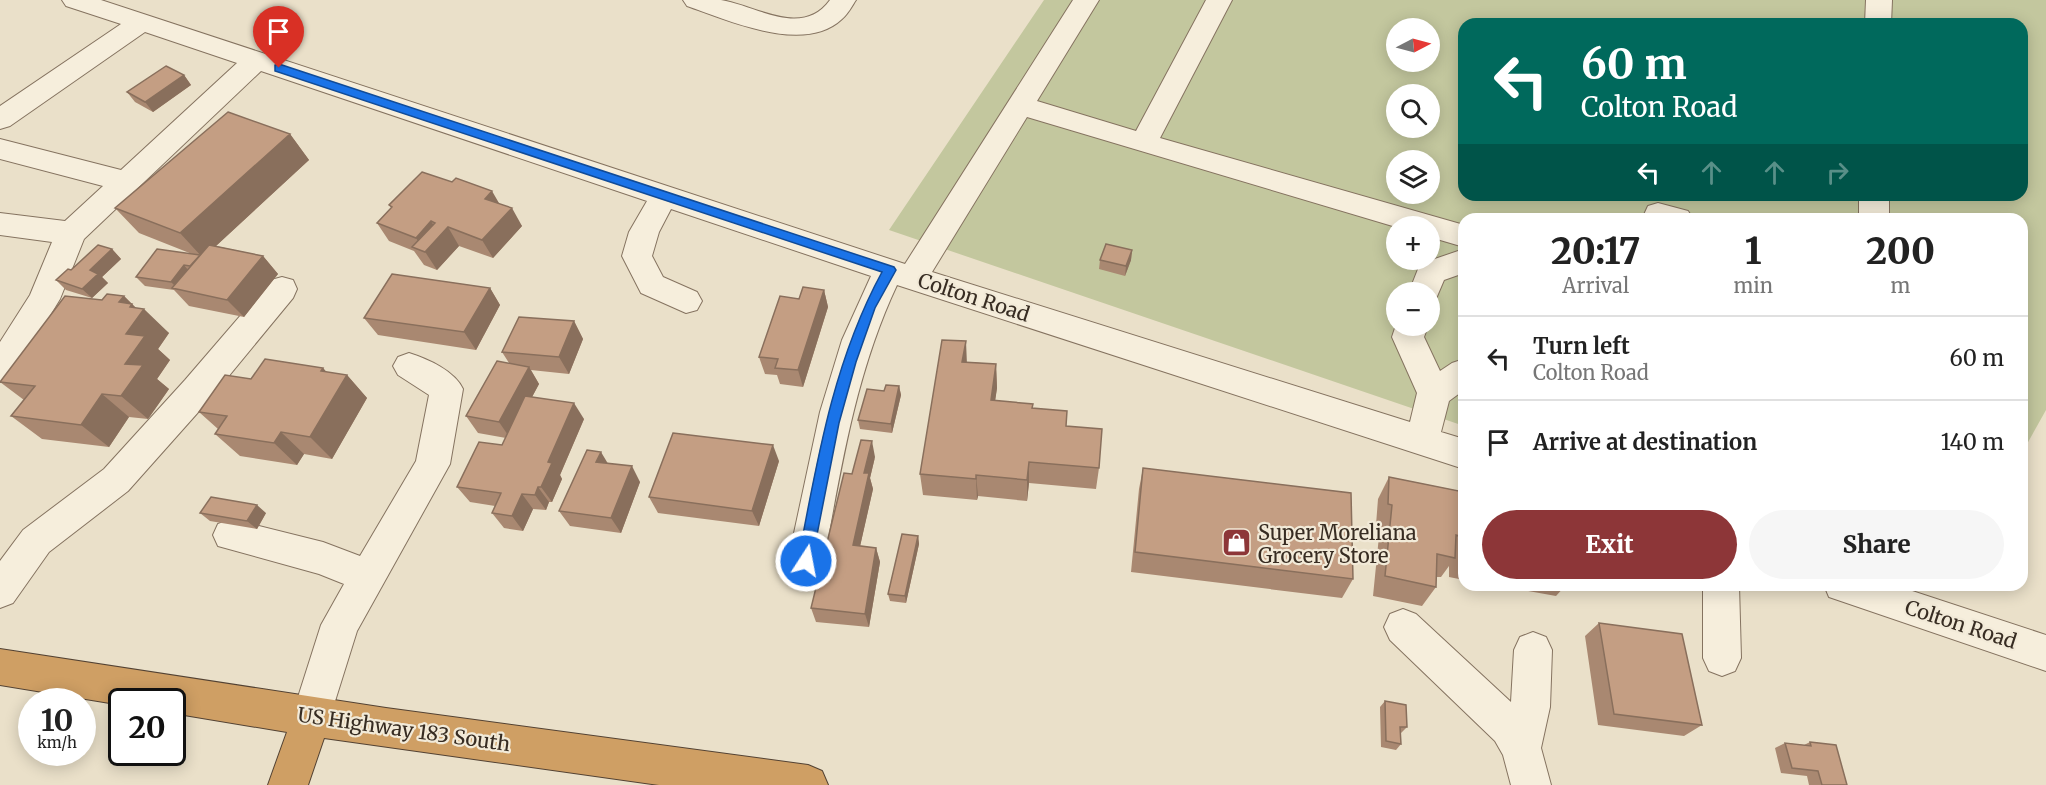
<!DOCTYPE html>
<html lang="en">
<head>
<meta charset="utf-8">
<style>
	:root { --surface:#fff; --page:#f6f6f6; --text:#222; --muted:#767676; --line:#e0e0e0; --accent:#8d3638 }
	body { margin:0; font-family:Merriweather,serif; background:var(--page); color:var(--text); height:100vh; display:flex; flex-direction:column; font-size:22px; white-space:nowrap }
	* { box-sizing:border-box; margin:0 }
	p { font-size:20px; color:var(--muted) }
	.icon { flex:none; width:33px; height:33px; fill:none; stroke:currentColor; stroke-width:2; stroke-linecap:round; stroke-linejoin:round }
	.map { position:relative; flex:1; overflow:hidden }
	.panel { position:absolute; left:1458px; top:213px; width:570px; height:378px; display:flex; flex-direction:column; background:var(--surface); border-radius:18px; box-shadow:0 3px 15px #0003 }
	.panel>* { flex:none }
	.hud { position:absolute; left:1458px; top:18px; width:570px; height:183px; border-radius:18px; box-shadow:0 3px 15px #0003; background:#00695c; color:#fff; overflow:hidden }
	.needle { width:39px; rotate:84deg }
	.buttons { position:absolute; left:1386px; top:18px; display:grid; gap:12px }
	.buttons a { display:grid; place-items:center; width:54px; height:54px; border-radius:50%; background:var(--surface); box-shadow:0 3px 15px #0003; font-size:30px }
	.speed { position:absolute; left:18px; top:688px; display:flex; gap:12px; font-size:30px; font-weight:700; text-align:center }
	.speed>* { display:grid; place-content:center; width:78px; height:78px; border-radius:50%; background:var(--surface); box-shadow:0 3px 15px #0003; line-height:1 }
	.speed small { font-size:15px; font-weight:400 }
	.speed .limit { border:3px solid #111; border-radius:9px; background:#fff; color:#111 }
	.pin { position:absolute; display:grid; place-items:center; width:51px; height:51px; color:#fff; margin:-62px -26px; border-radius:50% 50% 50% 0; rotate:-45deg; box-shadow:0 0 6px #0007 }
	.pin .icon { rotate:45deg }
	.me { position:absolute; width:66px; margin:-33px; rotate:11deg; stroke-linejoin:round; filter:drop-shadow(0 0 4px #0008) }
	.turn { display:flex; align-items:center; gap:21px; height:126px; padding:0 24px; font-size:27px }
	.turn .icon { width:78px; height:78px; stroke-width:2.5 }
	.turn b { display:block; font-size:42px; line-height:51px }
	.lanes { display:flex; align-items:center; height:57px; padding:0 24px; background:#0003; justify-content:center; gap:30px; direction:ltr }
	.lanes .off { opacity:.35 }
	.eta { display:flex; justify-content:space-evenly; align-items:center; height:102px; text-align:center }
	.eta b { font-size:36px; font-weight:800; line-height:42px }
	.cta { display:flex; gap:12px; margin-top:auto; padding:12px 24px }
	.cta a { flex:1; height:69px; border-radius:36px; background:var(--accent); color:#fff; font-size:24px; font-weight:800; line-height:69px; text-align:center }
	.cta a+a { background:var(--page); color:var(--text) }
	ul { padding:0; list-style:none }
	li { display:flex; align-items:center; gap:18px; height:84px; padding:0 24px; border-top:2px solid var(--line) }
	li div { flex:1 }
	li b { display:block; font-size:22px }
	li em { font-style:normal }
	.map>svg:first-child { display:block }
</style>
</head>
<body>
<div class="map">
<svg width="2046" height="785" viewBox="0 0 2046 785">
	<rect width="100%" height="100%" fill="#eae0c9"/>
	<path fill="#c3c79e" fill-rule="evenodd" d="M1044,0H2046V410L2022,453V219H1464V426L889,230ZM1464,24H2022V195H1464ZM1396,28H1430V62H1396ZM1396,94H1430V128H1396ZM1396,160H1430V194H1396ZM1396,226H1430V260H1396ZM1396,292H1430V326H1396Z"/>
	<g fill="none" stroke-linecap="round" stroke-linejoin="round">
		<defs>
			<path id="minor" d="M62,0H101L905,264L1073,0H1099L1037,101L1136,131L1206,0H1232L1160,138L1464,225V247L1430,237V226L1396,227L1027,117L932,272L1410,422L1417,393L1392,337L1396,325L1428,326L1424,337L1440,371L1452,363L1464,359V390L1449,401L1441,432L1464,439V469L897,285C856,372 841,467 824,561L819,573L806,578L793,573L788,561L820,412L842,340L871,276L671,209L659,232L652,256L663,277L697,292L702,301L697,310L686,313L641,293L622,256L629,232L647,201L261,71L84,239L60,299L12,378L0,382V342L30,295L52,242L0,235V213L65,221L103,186L0,159V139L121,170L237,63L145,32L10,126L0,129V106L121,24L66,6Z
				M683,0C695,0 709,0 721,0C755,5 802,39 830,0H856C852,6 848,14 842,19C804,55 728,20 687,6Z
				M1866,0H1892L1891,24H1865Z
				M1859,195H1889V219H1859Z
				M1658,203L1688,211L1693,219H1642L1648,206Z
				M1464,249V273L1444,280L1435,301L1430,302V292H1409L1420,264Z
				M282,277L293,280L297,289L293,298L209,400L128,491L49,552L13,603L0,608V561L23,530L104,469L185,380L271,280Z
				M409,353C428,359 455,371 463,389L450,464L357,631L326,730L312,735L298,730L292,716L321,625L344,584L319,574L218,546L213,535L218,524L231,519L323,542L360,556L416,461L429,395L398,375L393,366L398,357Z
				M1703,585H1739L1741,658L1735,671L1722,676L1709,671L1703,658Z
				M1824,585H1894L2046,635V671L1829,597Z
				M1403,609L1416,614L1511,702L1514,650L1520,637L1533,632L1546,637L1552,650L1550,707L1541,748L1551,785H1511L1503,755L1495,741L1390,640L1384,627L1390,614Z"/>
			<path id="highway" d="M0,649L386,708L808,765L822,771L828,785H659L324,738L308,785H268L287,732L172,713V702H122V705L0,685Z"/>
		</defs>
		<use href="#minor" stroke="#857360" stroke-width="2"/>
		<use href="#highway" stroke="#534233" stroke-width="2"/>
		<use href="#minor" fill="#f6eedc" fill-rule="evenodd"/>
		<use href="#highway" fill="#cf9f64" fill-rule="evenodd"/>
	</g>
	<path fill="#a98871" d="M184,75L191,85L153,112L135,102L127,92Z
		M290,134L309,160L216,246L263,256L278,274L244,317L189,306L174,290L145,286L136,277L192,254L139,233L115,208Z
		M499,203L522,226L493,258L459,246L437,270L424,265L414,251L389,241L377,223L391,208L389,205Z
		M112,249L121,259L102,277L108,283L92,298L66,290L56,280L71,270Z
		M1132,250L1131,260L1125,276L1099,269L1100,260Z
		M490,288L500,305L476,350L378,335L364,318Z
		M824,290L828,307L803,387L780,384L777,375L765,374L759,357L799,299Z
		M124,296L136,308L169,333L158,349L170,360L157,379L169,389L148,419L129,417L109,447L42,439L11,416L24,400L0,382L102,300Z
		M574,321L583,339L569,374L531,370L539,384L532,397L584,419L560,475L562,479L552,502H549L546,510L533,509L523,531L504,528L492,513L495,506L470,502L457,487L502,445L506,438L478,433L466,416L509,363L502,352Z
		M967,362L996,364L997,388L995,400L1033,408L1066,426L1099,468L1096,489L1029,483L1027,501L978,496L977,500L923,495L920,474Z
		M323,368L326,372L347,375L367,398L332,459L304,454L297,465L240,456L215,434L218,429L199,412L251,379Z
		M899,386L901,395L892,433L860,429L858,420L884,391Z
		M875,457L870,478L873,489L860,546L876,548L880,562L869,627L816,622L811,608Z
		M779,461L759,526L658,513L649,497Z
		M608,463L640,482L621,533L570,526L559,511Z
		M1143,468L1353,579L1342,598L1131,572L1139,489Z
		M1389,477L1464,492V580L1449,577V566L1441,577H1436V587L1422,606L1373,596L1380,526L1376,525L1378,499Z
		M200,513H266L257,529L210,521Z
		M918,536L919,544L906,603L890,601L888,594Z
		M1495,585H1566L1556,596Z
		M1599,623L1702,725L1684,736L1598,725L1585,636Z
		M1385,701L1407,727L1401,733V744L1396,750L1381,747L1380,707Z
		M1810,742L1847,785H1809L1807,776L1781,773L1775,748L1785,743L1804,745Z"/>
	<path fill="#896f5c" d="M184,75L191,85L153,112L145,102Z
		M290,134L309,160L204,257H202L180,233Z
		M492,191L503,210L485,199Z
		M512,208L522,226L493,258L482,240Z
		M431,221L440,236L448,227L459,246L437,270L416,238Z
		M112,249L121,259L102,277L108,283L92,298L82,289L90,270Z
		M1132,250L1131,260L1125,276L1126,266Z
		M263,256L278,274L244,317L227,300Z
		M184,265L192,275L179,290L171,282Z
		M490,288L500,305L476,350L464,332Z
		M824,290L828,307L803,387L798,370Z
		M124,296L141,313L144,309L169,333L158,349L170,360L157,379L169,389L148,419L121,396L125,364L119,302Z
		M574,321L583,339L569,374L559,357Z
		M966,341L967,365L962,362Z
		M996,364L997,388L992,423L991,400Z
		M529,367L539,384L510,438L499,422Z
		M323,368L340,387L347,375L367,398L332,459L310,437L321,371Z
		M899,386L901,395L892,433L891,424Z
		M102,394L129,417L109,447L81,425Z
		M574,403L584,419L560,475L562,479L552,502L541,487L548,462Z
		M281,432L304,454L297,465L274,443Z
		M872,441L875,457L870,478L873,489L857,560L853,545L864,473Z
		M773,445L779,461L759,526L752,511Z
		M601,452L610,467L596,462Z
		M1029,462V483L1027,501V480Z
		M632,466L640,482L621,533L611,518Z
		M976,475L978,496L977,500L976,479Z
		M538,487L549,502L546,510L535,495Z
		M522,494L533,509L523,531L512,516Z
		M257,505L266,513L257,529L247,521Z
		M918,536L919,544L906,603L905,596Z
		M876,548L880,562L869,627L865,614Z"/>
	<path fill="#c49e83" stroke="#896f5c" stroke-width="1.5" d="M166,66L184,75L145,102L127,92Z
		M228,112L290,134L180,233L115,208Z
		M422,172L452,182L456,178L492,191L485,199L512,208L482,240L448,227L425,252L412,247L435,223L431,221L416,238L377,223L392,207L389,205Z
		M1106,244L1132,250L1126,266L1100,260Z
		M98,245L112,249L90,270L98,274L82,289L56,280L68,269L71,270Z
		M209,245L263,256L227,300L172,288Z
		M157,249L200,255L190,266L184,265L171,282L136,277Z
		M392,274L490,288L464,332L364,318Z
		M803,287L824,290L798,370L775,368L778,359L759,357L780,296L799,299Z
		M107,294L124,296L119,302L132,304L130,307L144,309L126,334L145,336L125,364L143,365L121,396L102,394L81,425L11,416L35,386L0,382L65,296L102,300Z
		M519,317L574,321L559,357L502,352Z
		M942,340L966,341L962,362L996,364L991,400L1033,404L1032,408L1067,411L1066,426L1102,429L1099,468L1029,462L1027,480L976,475V479L920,474Z
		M265,359L323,368L321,371L347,375L310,437L281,432L274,443L215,434L227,416L199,412L225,375L251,379Z
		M497,361L529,367L499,422L466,416Z
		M886,385L899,386L891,424L858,420L867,389L884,391Z
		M525,396L574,403L548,462L552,463L541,487H538L535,495L522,494L512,516L492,513L501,493L457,487L479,442L502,445Z
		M673,433L773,445L752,511L649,497Z
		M861,440L872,441L864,473H869L853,545L876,548L865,614L811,608L844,473L852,474Z
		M587,450L601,452L596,462L632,466L611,518L559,511Z
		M1143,468L1351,493L1353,579L1135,552Z
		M1389,477L1464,492V557H1463V537L1456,535L1455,558L1437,554L1436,587L1385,576L1392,505L1388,504Z
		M211,497L257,505L247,521L200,513Z
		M902,534L918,536L905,596L888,594Z
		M1599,623L1682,634L1702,725L1614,714Z
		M1385,701L1406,705L1407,727H1400L1401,744L1386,741Z
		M1810,742L1836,745L1847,785H1822L1818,771L1792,768L1785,743L1811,746Z"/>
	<path fill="#1a73e8" stroke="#114b97" stroke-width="1.5" d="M279,64L894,267L896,270L875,308L856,362L839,423L811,565L806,567L800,565L798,561C817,461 833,362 882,272L275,71V65Z"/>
	<defs>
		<symbol id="shop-square" viewBox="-11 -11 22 22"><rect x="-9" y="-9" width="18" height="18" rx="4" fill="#8d3638" stroke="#f2ead8"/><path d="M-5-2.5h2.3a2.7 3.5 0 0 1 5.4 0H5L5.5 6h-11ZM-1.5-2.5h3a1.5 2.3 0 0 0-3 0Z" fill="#fff"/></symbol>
	</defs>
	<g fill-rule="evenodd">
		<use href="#shop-square" x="1220" y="526" width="33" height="33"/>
	</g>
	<g text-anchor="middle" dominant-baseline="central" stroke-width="4.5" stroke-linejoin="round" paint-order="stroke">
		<g font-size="20" fill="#372c22" stroke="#f2ead8">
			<text transform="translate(974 297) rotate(18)">Colton Road</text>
			<text transform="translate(1961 624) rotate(18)">Colton Road</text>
			<text transform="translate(404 729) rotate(8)">US Highway 183 South</text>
		</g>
		<g font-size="20" fill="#372c22" stroke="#f2ead8" text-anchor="start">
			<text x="1258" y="532">Super Moreliana<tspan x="1258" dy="23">Grocery Store</tspan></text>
		</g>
	</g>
</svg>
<div class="buttons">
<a><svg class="needle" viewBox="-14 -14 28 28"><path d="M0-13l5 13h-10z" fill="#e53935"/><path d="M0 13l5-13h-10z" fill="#767676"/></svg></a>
<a><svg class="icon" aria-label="search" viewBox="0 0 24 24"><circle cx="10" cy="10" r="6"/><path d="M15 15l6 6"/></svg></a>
<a><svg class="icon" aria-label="layers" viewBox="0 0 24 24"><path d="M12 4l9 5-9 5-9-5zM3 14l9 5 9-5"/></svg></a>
<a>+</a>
<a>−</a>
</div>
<div class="speed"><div>10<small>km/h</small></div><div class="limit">20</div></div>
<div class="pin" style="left:279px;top:68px;background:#d93025"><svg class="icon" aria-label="arrive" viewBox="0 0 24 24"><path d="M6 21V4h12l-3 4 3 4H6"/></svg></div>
<svg class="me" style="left:806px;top:561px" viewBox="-20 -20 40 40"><circle r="17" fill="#1a73e8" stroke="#fff" stroke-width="3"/><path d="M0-11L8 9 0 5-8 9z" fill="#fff"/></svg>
<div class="hud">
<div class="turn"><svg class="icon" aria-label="left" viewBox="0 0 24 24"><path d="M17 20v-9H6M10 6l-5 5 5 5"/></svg><div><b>60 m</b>Colton Road</div></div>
<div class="lanes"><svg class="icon" aria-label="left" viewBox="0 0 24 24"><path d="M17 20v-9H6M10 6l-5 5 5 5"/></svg><svg class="icon off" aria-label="ahead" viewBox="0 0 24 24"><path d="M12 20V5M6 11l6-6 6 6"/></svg><svg class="icon off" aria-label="ahead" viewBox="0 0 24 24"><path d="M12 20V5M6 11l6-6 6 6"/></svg><svg class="icon off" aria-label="right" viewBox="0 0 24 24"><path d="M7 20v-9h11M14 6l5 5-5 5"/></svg></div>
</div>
<section class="panel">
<div class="eta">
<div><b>20:17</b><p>Arrival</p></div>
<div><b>1</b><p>min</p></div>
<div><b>200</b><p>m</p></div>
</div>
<ul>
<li><svg class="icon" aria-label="left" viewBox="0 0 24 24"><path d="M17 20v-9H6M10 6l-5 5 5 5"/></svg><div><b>Turn left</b><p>Colton Road</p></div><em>60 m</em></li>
<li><svg class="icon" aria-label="arrive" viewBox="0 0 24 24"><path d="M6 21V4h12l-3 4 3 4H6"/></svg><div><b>Arrive at destination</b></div><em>140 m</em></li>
</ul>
<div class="cta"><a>Exit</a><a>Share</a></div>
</section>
</div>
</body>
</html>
